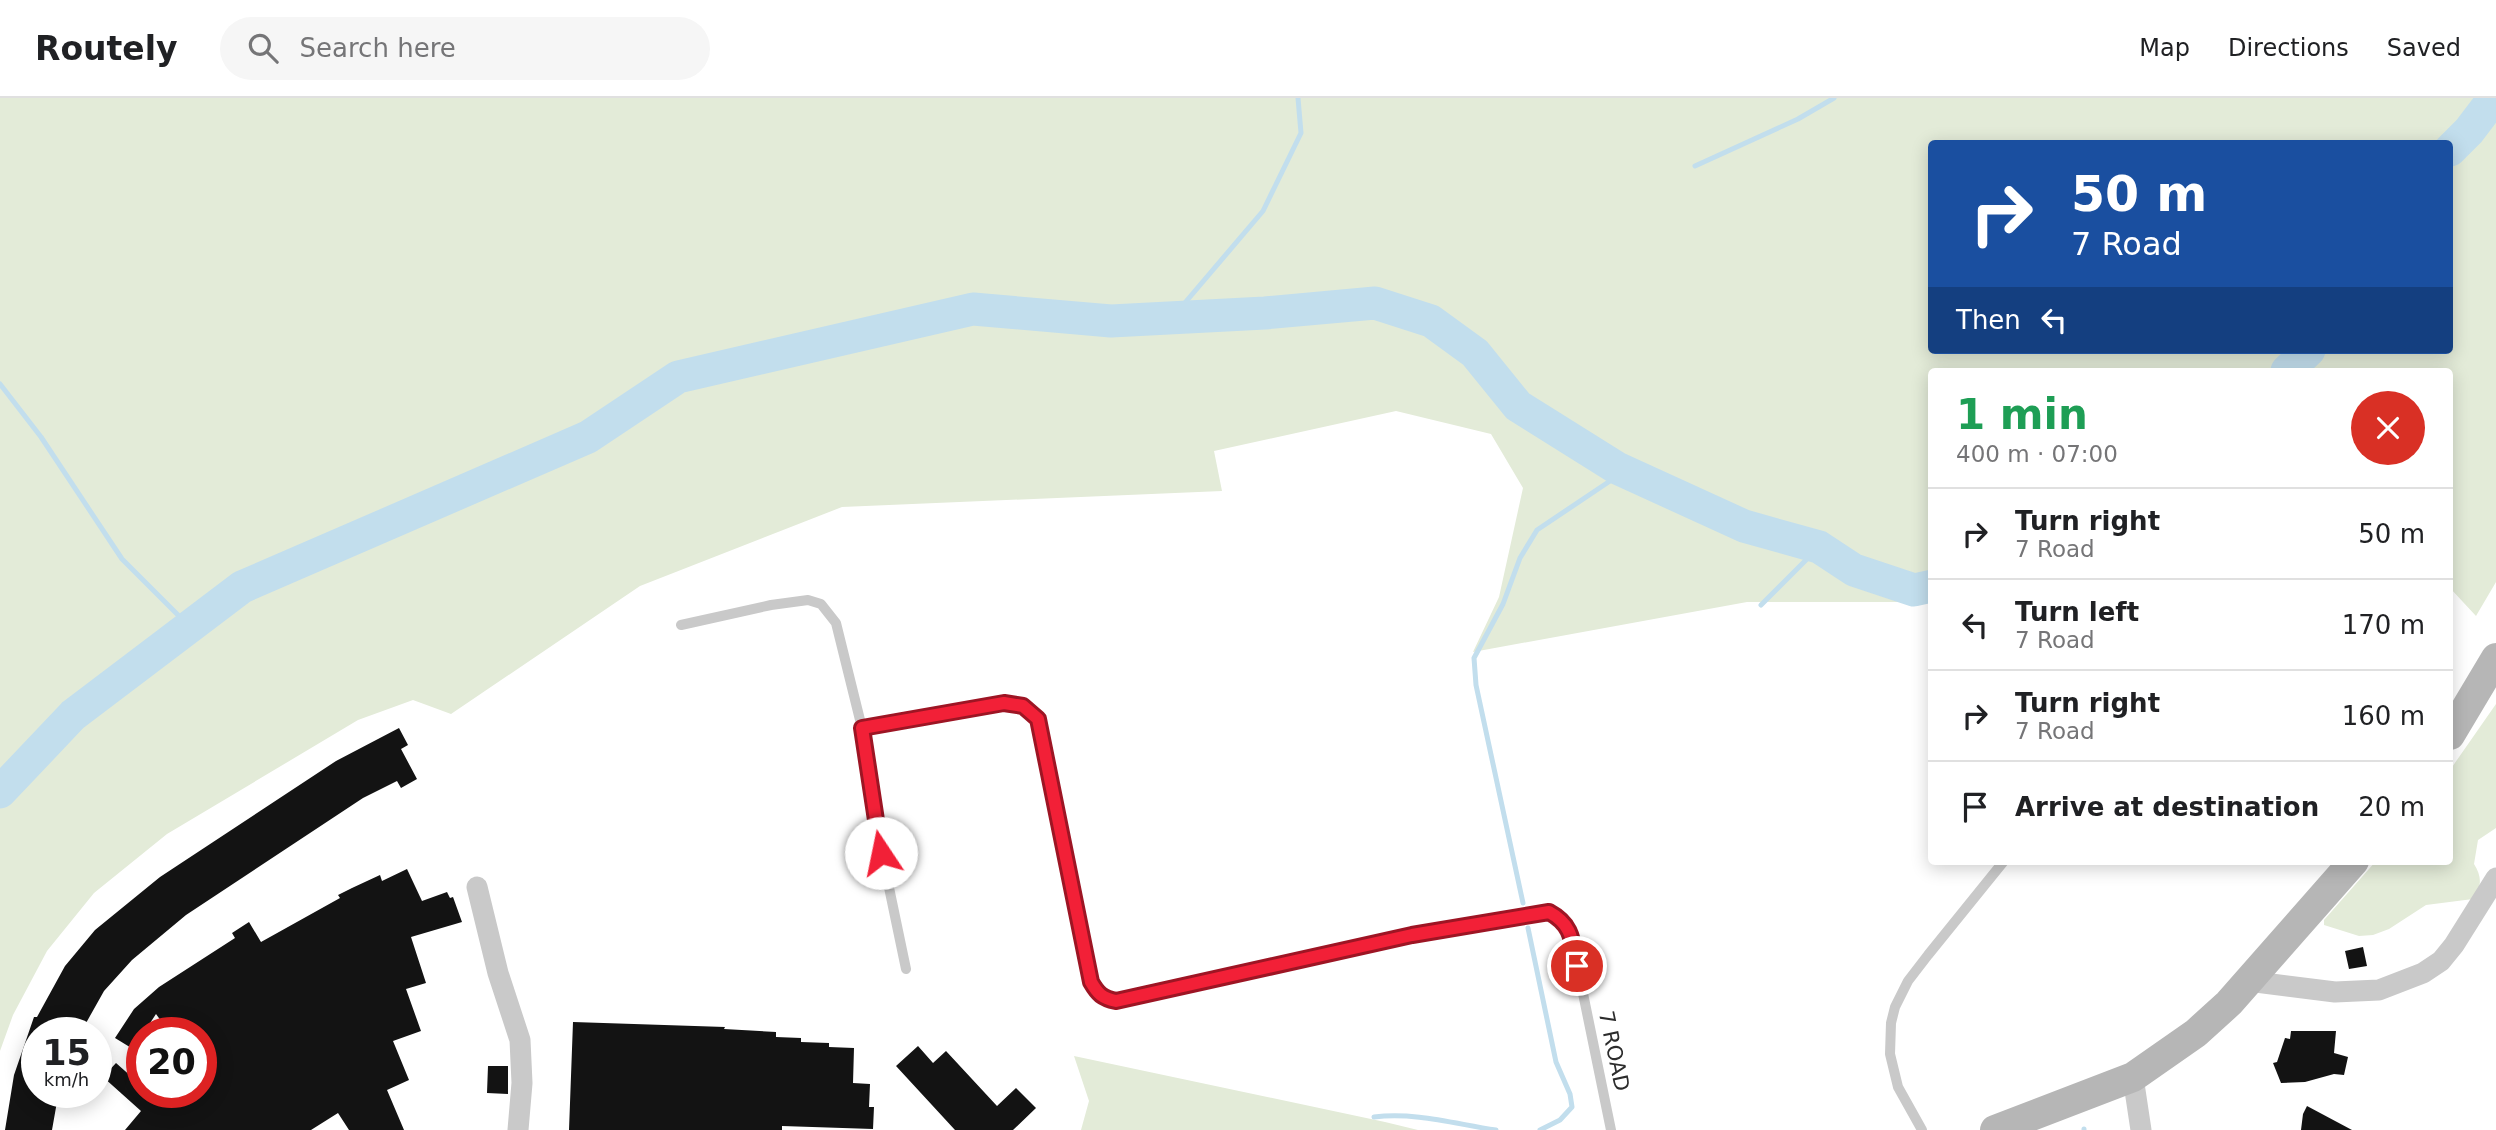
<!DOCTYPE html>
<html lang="en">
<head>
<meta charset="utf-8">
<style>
	:root { --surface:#fff; --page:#f6f6f6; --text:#202124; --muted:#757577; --line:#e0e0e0 }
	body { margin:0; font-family:"DejaVu Sans",sans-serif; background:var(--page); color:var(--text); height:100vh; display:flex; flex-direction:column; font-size:26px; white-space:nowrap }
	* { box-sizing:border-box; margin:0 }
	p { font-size:23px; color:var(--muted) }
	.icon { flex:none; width:38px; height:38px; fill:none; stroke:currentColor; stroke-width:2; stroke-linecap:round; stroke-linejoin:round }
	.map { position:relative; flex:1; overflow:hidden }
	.drawer { position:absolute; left:1928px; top:270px; width:525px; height:497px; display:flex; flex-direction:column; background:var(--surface); border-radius:7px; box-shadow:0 4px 18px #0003 }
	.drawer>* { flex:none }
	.top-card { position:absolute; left:1928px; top:42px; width:525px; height:214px; border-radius:7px; box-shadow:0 4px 18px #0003; background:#1a4fa0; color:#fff; overflow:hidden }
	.speed { position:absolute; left:21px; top:919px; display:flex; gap:14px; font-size:35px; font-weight:700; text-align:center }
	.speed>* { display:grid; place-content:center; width:91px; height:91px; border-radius:50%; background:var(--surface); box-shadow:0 4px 18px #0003; line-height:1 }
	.speed small { font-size:18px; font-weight:400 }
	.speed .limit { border:10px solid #d22; background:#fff; color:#111 }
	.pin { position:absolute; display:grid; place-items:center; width:60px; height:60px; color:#fff; margin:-30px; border:4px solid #fff; border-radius:50%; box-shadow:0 2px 7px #0007 }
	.me { position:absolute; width:77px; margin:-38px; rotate:349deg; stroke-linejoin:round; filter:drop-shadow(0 0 5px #0008) }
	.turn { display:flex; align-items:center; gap:24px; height:147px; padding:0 28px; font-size:32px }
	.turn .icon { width:91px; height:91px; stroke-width:2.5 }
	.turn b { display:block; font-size:49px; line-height:60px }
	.then { display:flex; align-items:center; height:66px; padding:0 28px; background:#0003; gap:14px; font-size:26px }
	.round { display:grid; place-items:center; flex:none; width:74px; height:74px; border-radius:37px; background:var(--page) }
	.head { display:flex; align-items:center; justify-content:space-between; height:119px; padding:0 28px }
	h1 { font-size:42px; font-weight:700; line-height:52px; color:#1e9e55 }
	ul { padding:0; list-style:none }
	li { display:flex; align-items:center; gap:21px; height:91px; padding:0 28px; border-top:2px solid var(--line) }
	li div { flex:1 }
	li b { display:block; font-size:26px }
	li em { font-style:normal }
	header { display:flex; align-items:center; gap:42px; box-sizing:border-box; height:98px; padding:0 35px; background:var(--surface); border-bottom:2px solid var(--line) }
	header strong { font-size:33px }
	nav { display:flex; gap:38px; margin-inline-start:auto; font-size:24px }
	.search { width:490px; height:63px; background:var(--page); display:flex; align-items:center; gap:18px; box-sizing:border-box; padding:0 24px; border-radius:38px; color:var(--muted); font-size:26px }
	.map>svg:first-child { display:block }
</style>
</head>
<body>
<header>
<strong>Routely</strong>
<div class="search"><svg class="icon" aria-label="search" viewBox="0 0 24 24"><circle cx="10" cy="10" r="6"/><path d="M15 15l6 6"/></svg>Search here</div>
<nav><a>Map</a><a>Directions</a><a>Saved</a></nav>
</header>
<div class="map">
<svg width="2496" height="1032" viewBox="0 0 2496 1032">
	<rect width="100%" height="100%" fill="#fff"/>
	<path fill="#e3ebd8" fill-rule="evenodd" d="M0,0H2496V484L2476,518L2450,490V273H1932V504H1747L1473,554L1499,499L1523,390L1491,336L1396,313L1214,353L1222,393L842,409L640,488L451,616L413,602L358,622L167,736L94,795L47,853L13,917L0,953ZM1932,46H2450V252H1932Z
		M2496,606V730L2478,742L2474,766C2482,779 2482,788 2473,801L2426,807L2389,831L2373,837L2359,838L2324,827V822L2376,763H2450V672Z
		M1074,958L1385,1024L1418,1032H1081L1089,1003Z"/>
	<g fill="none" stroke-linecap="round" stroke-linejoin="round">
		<path stroke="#c2deed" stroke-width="5" d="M1695,68L1798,21L1834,0
			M1172,220L1263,113L1301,35L1298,0
			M0,286L41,339L122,461L190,529
			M1761,507L1819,449
			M1523,805L1476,587L1474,560L1503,506L1520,460L1537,432L1610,383L1617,370
			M1528,830L1556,964L1570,996L1572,1009L1560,1022L1540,1032
			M1374,1019C1416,1014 1455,1026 1496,1032
			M2084,1031V1032"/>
		<path stroke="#c2deed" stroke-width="33" d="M2450,52L2469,33L2494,0
			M2287,273L2309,252
			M0,694L73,617L242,489L588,339L678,279L973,211L1111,223L1265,215L1375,205L1431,223L1475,255L1518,308L1617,370L1744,428L1819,449L1854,472L1914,492L1932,488"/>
	</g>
	<path fill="#131313" d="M399,630L408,647L401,651L417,681L401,690L397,683L363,700L186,817L132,862L104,893L81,934H37V994L58,998L52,1032H5L14,977L34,919H37L65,868L95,832L160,779L336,663Z
		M407,771L422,803L447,794L450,800L453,799L462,824L411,839L426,885L406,891L421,933L393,943L409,982L387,992L404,1032H349L338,1015L311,1032H125L141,1013L103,979L116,965L142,988V994H149L155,999L162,994H201V934H169L156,916L133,951L115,940L134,911L159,889L235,840L232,835L249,824L261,844L340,800L338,797L352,790L380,777L382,783Z
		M2363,849L2367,868L2349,871L2345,853Z
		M573,924L725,929L724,931L776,934V939L801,940V944L829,945V949L854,950L853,985L870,986L869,1009H874L873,1031L782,1028V1032H569Z
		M2291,933H2336L2334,955L2348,959L2344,977L2334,976L2305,984L2281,985L2273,965L2277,964L2285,940L2290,941Z
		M918,948L933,965L946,953L997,1008L1016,990L1036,1010L1013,1032H955L896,968Z
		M488,968H508V996L487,995Z
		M2307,1008L2352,1032H2301L2303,1016Z"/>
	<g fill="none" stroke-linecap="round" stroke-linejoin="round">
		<path stroke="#c9c9c9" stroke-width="10" d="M681,527L771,507L808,502L821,506L836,525L862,630L877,732L906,871
			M862,630L1004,605L1023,608L1038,621L1091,884C1098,896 1102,900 1116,903C1255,874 1392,841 1532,816C1551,813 1558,817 1570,832L1611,1032
			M1922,1032L1898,989L1890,956L1891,925L1895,909L1908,883L1928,857L2004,763"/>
		<path stroke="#c9c9c9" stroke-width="21" d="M477,789L498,875L520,942L522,985L518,1032
			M2248,883L2335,894L2379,892L2423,875L2441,863L2454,847L2496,780
			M2133,979L2141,1032"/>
		<path stroke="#b6b6b6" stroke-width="30" d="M2450,637L2496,560
			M1995,1032L2133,979L2196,935L2229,905L2354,763"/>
	</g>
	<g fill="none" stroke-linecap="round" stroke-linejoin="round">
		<defs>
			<path id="route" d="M881,755L862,630L1004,605L1023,608L1038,621L1091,884C1098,896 1102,900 1116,903L1412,837L1549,814C1573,827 1572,843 1577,868"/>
		</defs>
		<use href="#route" stroke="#9d1524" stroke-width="18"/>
		<use href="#route" stroke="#f22037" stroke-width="12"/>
	</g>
	<g text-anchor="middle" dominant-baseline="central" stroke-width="7" stroke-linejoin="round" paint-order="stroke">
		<g font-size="21" fill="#2c2c2c" stroke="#fff">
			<text transform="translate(1614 953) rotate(78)">7 ROAD</text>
		</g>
	</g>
</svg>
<div class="speed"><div>15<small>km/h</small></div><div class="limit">20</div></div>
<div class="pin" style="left:1577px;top:868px;background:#d93025"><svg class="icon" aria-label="arrive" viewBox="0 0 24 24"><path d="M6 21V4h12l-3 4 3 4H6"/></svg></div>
<svg class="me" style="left:881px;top:755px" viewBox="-20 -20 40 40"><circle r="19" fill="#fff"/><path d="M0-13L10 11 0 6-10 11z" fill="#f22037"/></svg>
<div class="top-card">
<div class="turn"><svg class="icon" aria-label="right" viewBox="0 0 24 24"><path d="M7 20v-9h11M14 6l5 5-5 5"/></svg><div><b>50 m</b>7 Road</div></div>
<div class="then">Then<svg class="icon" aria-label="left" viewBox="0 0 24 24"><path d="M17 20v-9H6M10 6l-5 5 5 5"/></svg></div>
</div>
<section class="drawer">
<div class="head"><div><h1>1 min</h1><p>400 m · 07:00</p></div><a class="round" style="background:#d93025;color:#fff"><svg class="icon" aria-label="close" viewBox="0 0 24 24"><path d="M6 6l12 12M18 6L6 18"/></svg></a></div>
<ul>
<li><svg class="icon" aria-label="right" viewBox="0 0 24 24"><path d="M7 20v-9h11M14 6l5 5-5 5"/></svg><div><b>Turn right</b><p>7 Road</p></div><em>50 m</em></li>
<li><svg class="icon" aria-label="left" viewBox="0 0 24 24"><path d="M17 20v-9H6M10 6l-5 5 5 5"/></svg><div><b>Turn left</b><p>7 Road</p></div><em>170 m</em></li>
<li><svg class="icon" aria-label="right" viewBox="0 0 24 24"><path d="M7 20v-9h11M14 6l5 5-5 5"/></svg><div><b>Turn right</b><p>7 Road</p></div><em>160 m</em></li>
<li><svg class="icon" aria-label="arrive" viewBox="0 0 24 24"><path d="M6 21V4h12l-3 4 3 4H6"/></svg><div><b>Arrive at destination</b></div><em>20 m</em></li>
</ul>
</section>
</div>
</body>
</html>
